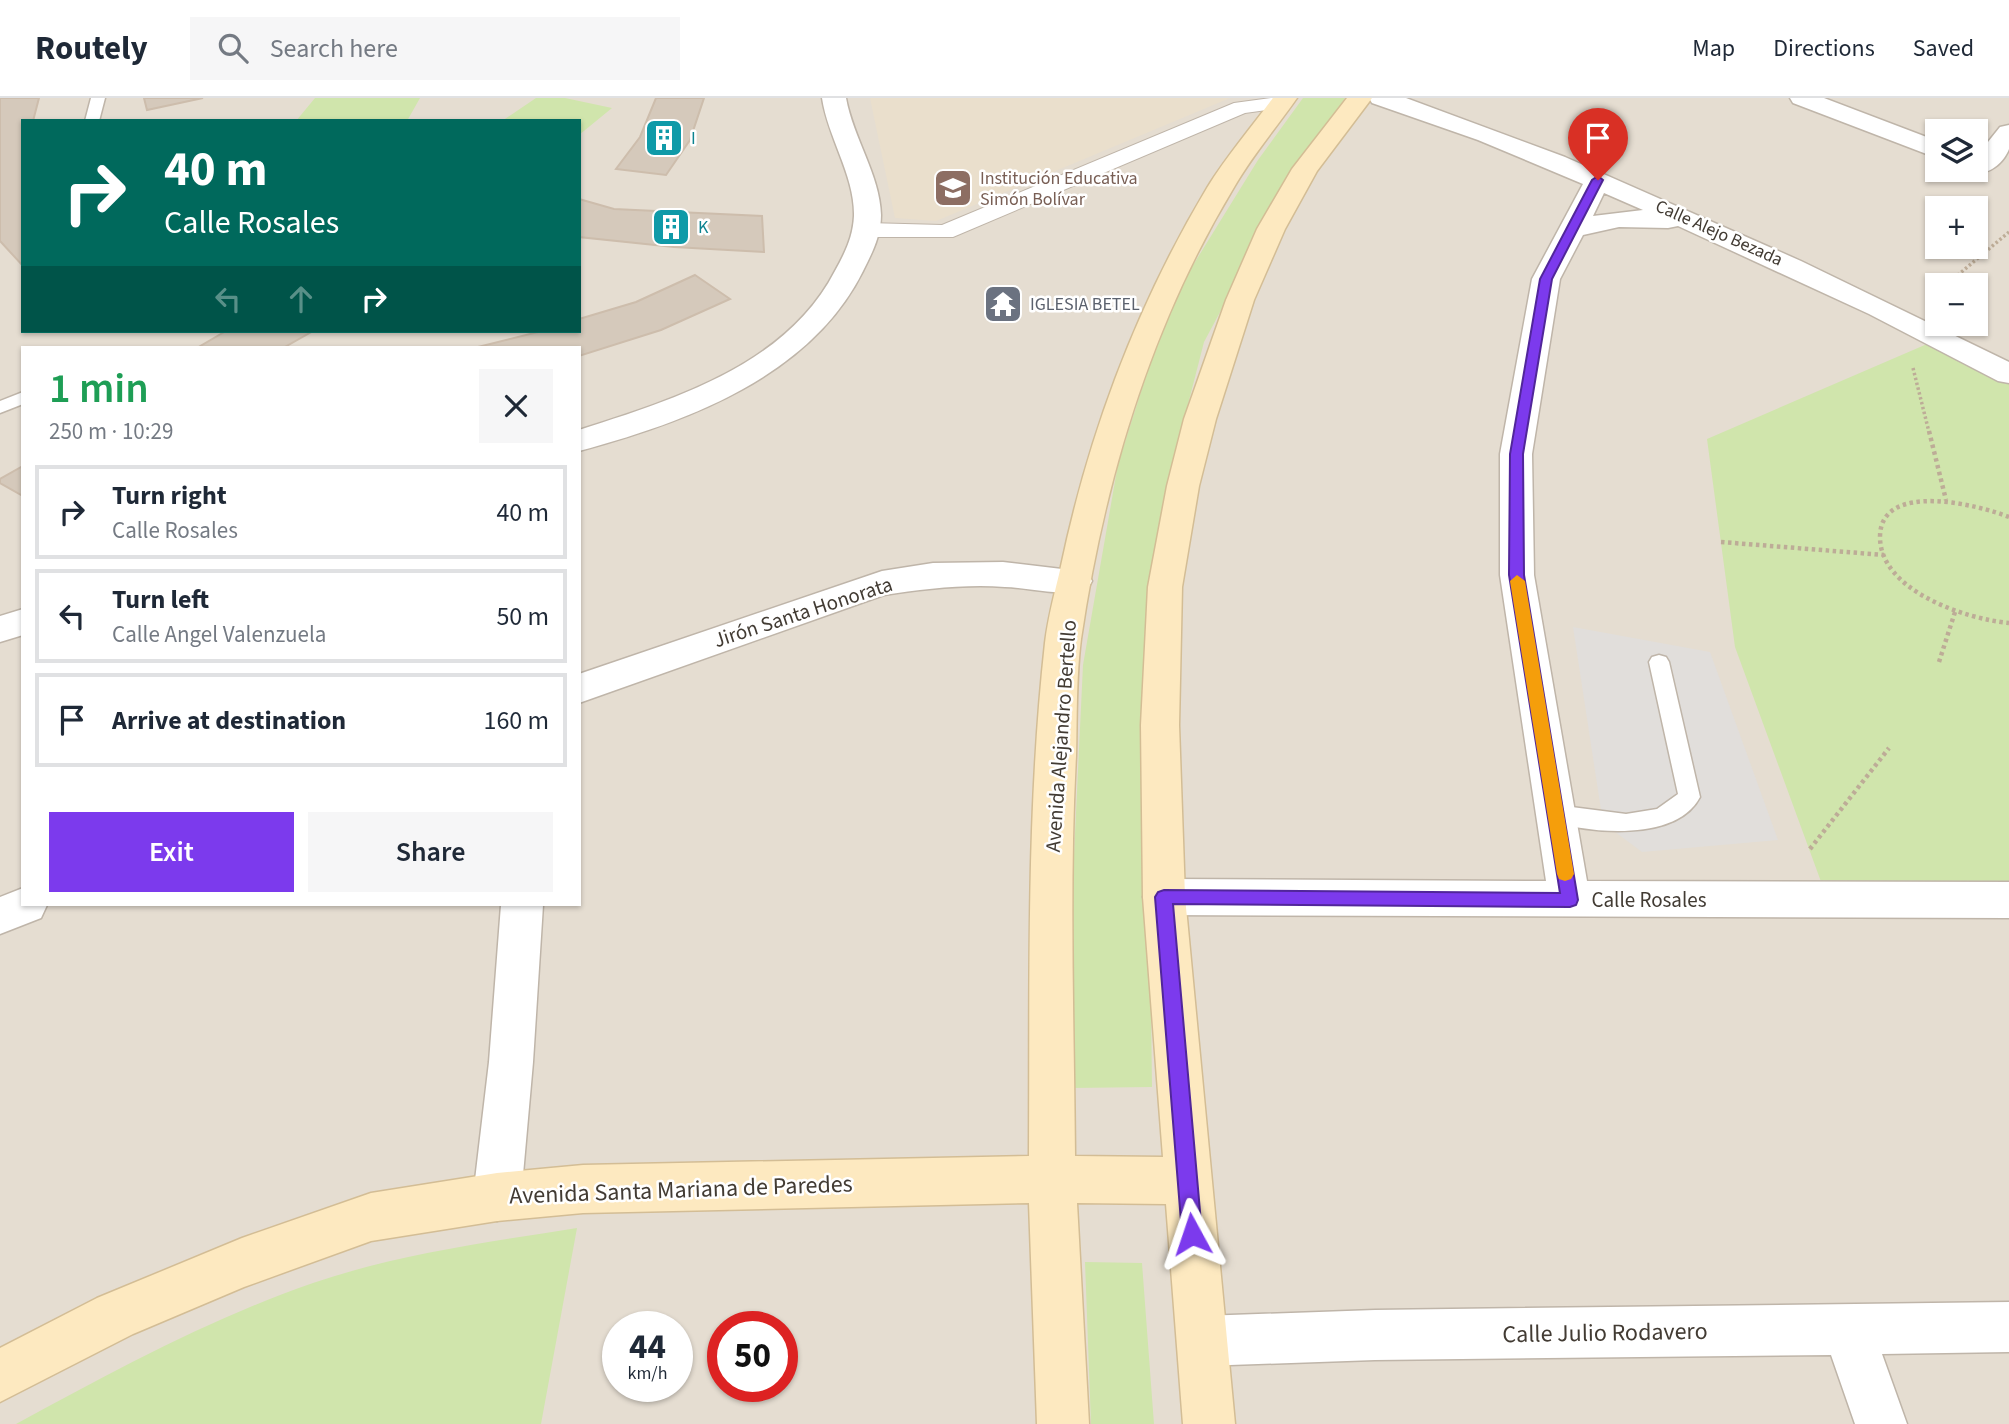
<!DOCTYPE html>
<html lang="en">
<head>
<meta charset="utf-8">
<style>
	:root { --surface:#fff; --page:#f6f6f7; --text:#1f2937; --muted:#747a83; --line:#e0e1e3; --accent:#7c3aed }
	body { margin:0; font-family:"Source Sans 3",sans-serif; background:var(--page); color:var(--text); height:100vh; display:flex; flex-direction:column; font-size:26px; white-space:nowrap }
	* { box-sizing:border-box; margin:0 }
	p { font-size:23px; color:var(--muted) }
	.icon { flex:none; width:38px; height:38px; fill:none; stroke:currentColor; stroke-width:2; stroke-linecap:round; stroke-linejoin:round }
	.map { position:relative; flex:1; overflow:hidden }
	.side { position:absolute; left:21px; top:248px; width:560px; height:560px; display:flex; flex-direction:column; background:var(--surface); border-radius:0px; box-shadow:0 2px 5px #0004 }
	.side>* { flex:none }
	.guide { position:absolute; left:21px; top:21px; width:560px; height:214px; border-radius:0px; box-shadow:0 2px 5px #0004; background:#00695c; color:#fff; overflow:hidden }
	.controls { position:absolute; left:1925px; top:21px; display:grid; gap:14px }
	.controls a { display:grid; place-items:center; width:63px; height:63px; border-radius:0px; background:var(--surface); box-shadow:0 2px 5px #0004; font-size:35px }
	.speed { position:absolute; left:602px; top:1213px; display:flex; gap:14px; font-size:35px; font-weight:700; text-align:center }
	.speed>* { display:grid; place-content:center; width:91px; height:91px; border-radius:50%; background:var(--surface); box-shadow:0 2px 5px #0004; line-height:1 }
	.speed small { font-size:18px; font-weight:400 }
	.speed .limit { border:10px solid #d22; background:#fff; color:#111 }
	.pin { position:absolute; display:grid; place-items:center; width:60px; height:60px; color:#fff; margin:-72px -30px; border-radius:50% 50% 50% 0; rotate:-45deg; box-shadow:0 0 7px #0007 }
	.pin .icon { rotate:45deg }
	.me { position:absolute; width:77px; margin:-38px; rotate:355deg; stroke-linejoin:round; filter:drop-shadow(0 0 5px #0008) }
	.turn { display:flex; align-items:center; gap:24px; height:147px; padding:0 28px; font-size:32px }
	.turn .icon { width:91px; height:91px; stroke-width:2.5 }
	.turn b { display:block; font-size:49px; line-height:60px }
	.lanes { display:flex; align-items:center; height:66px; padding:0 28px; background:#0003; justify-content:center; gap:35px; direction:ltr }
	.lanes .off { opacity:.35 }
	.round { display:grid; place-items:center; flex:none; width:74px; height:74px; border-radius:0px; background:var(--page) }
	.overview { display:flex; align-items:center; justify-content:space-between; height:119px; padding:0 28px }
	h1 { font-size:42px; font-weight:600; line-height:52px; color:#1e9e55 }
	.cta { display:flex; gap:14px; margin-top:auto; padding:14px 28px }
	.cta a { flex:1; height:80px; border-radius:0px; background:var(--accent); color:#fff; font-size:28px; font-weight:600; line-height:80px; text-align:center }
	.cta a+a { background:var(--page); color:var(--text) }
	ul { padding:0; list-style:none }
	li { display:flex; align-items:center; gap:21px; height:94px; margin:0 14px 10px; padding:0 14px; border:4px solid var(--line); border-radius:0px }
	li div { flex:1 }
	li b { display:block; font-size:26px }
	li em { font-style:normal }
	header { display:flex; align-items:center; gap:42px; box-sizing:border-box; height:98px; padding:0 35px; background:var(--surface); border-bottom:2px solid var(--line) }
	header strong { font-size:33px }
	nav { display:flex; gap:38px; margin-inline-start:auto; font-size:24px }
	.search { width:490px; height:63px; background:var(--page); display:flex; align-items:center; gap:18px; box-sizing:border-box; padding:0 24px; border-radius:0px; color:var(--muted); font-size:26px }
	.map>svg:first-child { display:block }
</style>
</head>
<body>
<header>
<strong>Routely</strong>
<div class="search"><svg class="icon" aria-label="search" viewBox="0 0 24 24"><circle cx="10" cy="10" r="6"/><path d="M15 15l6 6"/></svg>Search here</div>
<nav><a>Map</a><a>Directions</a><a>Saved</a></nav>
</header>
<div class="map">
<svg width="2009" height="1326" viewBox="0 0 2009 1326">
	<rect width="100%" height="100%" fill="#f1ebe3"/>
	<path fill="#e5ddd1" fill-rule="evenodd" d="M0,0H2009V1326H0ZM23,23H579V233H23ZM1937,33H1976V72H1937ZM1937,110H1976V149H1937ZM1937,187H1976V226H1937ZM23,250H579V807H23ZM618,1228H677V1288H618ZM723,1228H782V1288H723Z"/>
	<path fill="#eadfcc" d="M870,0H1230L936,123L895,120Z"/>
	<path fill="#d0e5ac" d="M315,0H420L407,23H296Z
		M536,0H565L612,10L579,37V23H502Z
		M1303,0H1345L1287,89L1204,244L1165,396L1147,587L1152,989L1070,990L1073,778L1083,567L1118,366L1169,206L1258,62Z
		M1941,240L2009,276V802L1827,800L1735,549L1707,341Z
		M577,1130L541,1326H16C112,1274 209,1221 313,1185C398,1156 489,1144 577,1130Z
		M1085,1164L1142,1165L1154,1326H1091Z"/>
	<path fill="#e1dedb" d="M1573,529L1710,554L1778,742L1642,754L1603,725Z"/>
	<path fill="#d5c9bb" stroke="#cdbdac" stroke-width="2" d="M0,0H39L33,23H23V168L0,143Z
		M144,0H203L147,12Z
		M656,0H704L690,42L666,77L616,71L640,39Z
		M579,101L614,111L762,118L764,154L674,149L579,139Z
		M695,177L730,201L661,232L579,258V250H474L542,233H579V221L636,204Z
		M226,233H313L283,250H197Z
		M23,368V398L0,385V381Z"/>
	<g fill="none" stroke-linecap="round" stroke-linejoin="round">
		<defs>
			<path id="service" d="M91,0H105L99,23H85Z
				M23,294V306L0,315V303Z
				M1659,557L1666,559L1669,564L1700,699C1677,744 1588,736 1548,722L1545,716L1548,710L1556,707L1626,716L1657,711L1678,696L1649,564L1652,559Z"/>
			<path id="pedestrian" d="M1271,0L1288,1L1291,5L1288,9L1245,15L953,139H867L859,137L856,132L859,127L867,125L942,127L1234,5Z"/>
			<path id="minor" d="M822,0H846C853,40 880,77 881,117C881,138 872,155 863,173C811,278 687,324 579,353V332C673,302 787,267 835,173C845,155 853,139 854,118C855,78 828,40 822,0Z
				M1369,0H1406L1565,59L1801,163L2009,264V285L1998,283L1869,216L1678,128L1668,130L1619,129L1583,137L1560,181L1532,356L1534,477L1587,783L2009,784V820L1164,817L1149,812L1143,799L1149,786L1164,781L1546,783L1500,477V356L1532,181L1583,86L1478,42L1372,5ZM1604,95L1643,112L1593,118Z
				M1790,0H1824L1937,43V60L1793,5Z
				M2009,27C2009,33 2009,45 2009,51C2003,66 1988,78 1972,74L1970,72H1976V59L2000,29Z
				M1003,464L1087,474L1092,483L1087,492C1062,499 1032,490 1005,489C965,486 924,491 884,497L579,605V576L882,473L933,465Z
				M23,511V537L0,544V518Z
				M23,790V807H47L41,820L0,836V799Z
				M501,807H543L533,964L521,1099L514,1116L497,1123L480,1116L473,1099L489,964Z
				M2009,1204V1254L1882,1256L1907,1326H1855L1831,1257L1375,1262L1202,1268L1184,1261L1177,1243L1184,1225L1202,1218L1375,1212Z"/>
			<path id="secondary" d="M1273,0H1297C1276,30 1251,59 1233,91C1151,227 1104,384 1081,541C1076,579 1077,619 1076,658C1069,791 1074,925 1075,1058L1163,1059L1143,799L1141,627L1148,489L1167,388L1184,321L1226,202L1257,131L1292,71L1347,0H1372L1317,73L1285,131L1254,202L1216,321L1199,388L1182,489L1179,627L1185,799L1235,1326H1183L1166,1106L1077,1105L1089,1326H1037L1029,1105L583,1115L497,1123L371,1143L244,1189L133,1236L0,1304V1250L97,1200L242,1140L371,1095L497,1075L583,1067L1029,1058C1030,887 1026,715 1045,545C1048,519 1055,494 1061,468C1089,335 1137,207 1207,90C1226,59 1251,30 1273,0Z"/>
		</defs>
		<use href="#service" stroke="#bfb5a9" stroke-width="3"/>
		<use href="#pedestrian" stroke="#bfb5a9" stroke-width="2"/>
		<use href="#minor" stroke="#bfb5a9" stroke-width="3"/>
		<use href="#secondary" stroke="#d3bd95" stroke-width="3"/>
		<path stroke="#bdac97" stroke-width="3.5" stroke-dasharray="2.5 2.5" stroke-linecap="butt" d="M1946,187L2009,134
			M1913,270L1929,334"/>
		<path stroke="#bdac97" stroke-width="4.5" stroke-dasharray="3.5 3.5" stroke-linecap="butt" d="M1929,333L1946,402
			M2009,419C1979,407 1880,382 1880,439C1880,493 1966,521 2009,525
			M1721,444L1884,457
			M1939,564L1955,514
			M1810,751L1889,650"/>
		<use href="#service" fill="#fff" fill-rule="evenodd"/>
		<use href="#pedestrian" fill="#fff" fill-rule="evenodd"/>
		<use href="#minor" fill="#fff" fill-rule="evenodd"/>
		<use href="#secondary" fill="#fde9c0" fill-rule="evenodd"/>
	</g>
	<path fill="#7c3aed" stroke="#51269a" stroke-width="2" d="M1598,78L1603,82L1552,181L1523,356L1524,477L1578,802L1576,807L1570,809L1173,806L1202,1136L1199,1143L1192,1146L1185,1143L1182,1136L1155,799L1158,794L1164,792L1560,795L1509,477L1510,356L1540,181L1592,82Z"/>
	<path fill="#f59e0b" d="M1517,477L1525,483L1574,776L1571,781L1565,783L1559,781L1557,776L1510,483Z"/>
	<defs>
		<symbol id="building-square" viewBox="-11 -11 22 22"><rect x="-9" y="-9" width="18" height="18" rx="4" fill="#0f9aa8" stroke="#fff"/><path d="M-4-6H4V6H1V3H-1V6H-4ZM-2.5-4.3h1.7v1.8h-1.7ZM.8-4.3h1.7v1.8H.8ZM-2.5-1h1.7V.8h-1.7ZM.8-1h1.7V.8H.8Z" fill="#fff"/></symbol>
		<symbol id="school-square" viewBox="-11 -11 22 22"><rect x="-9" y="-9" width="18" height="18" rx="4" fill="#8d6e63" stroke="#fff"/><path d="M0-5L7-2L0 1L-7-2ZM-4 1L0 2.5L4 1V4Q0 6-4 4Z" fill="#fff"/></symbol>
		<symbol id="temple-square" viewBox="-11 -11 22 22"><rect x="-9" y="-9" width="18" height="18" rx="4" fill="#6b7280" stroke="#fff"/><path d="M0-6L5-2H3V0L6.5 2.5H4V6H1.5V3h-3V6H-4V2.5H-6.5L-3 0V-2H-5Z" fill="#fff"/></symbol>
	</defs>
	<g fill-rule="evenodd">
		<use href="#building-square" x="642" y="18" width="44" height="44"/>
		<use href="#school-square" x="931" y="68" width="44" height="44"/>
		<use href="#building-square" x="649" y="107" width="44" height="44"/>
		<use href="#temple-square" x="981" y="184" width="44" height="44"/>
	</g>
	<g text-anchor="middle" dominant-baseline="central" stroke-width="5" stroke-linejoin="round" paint-order="stroke">
		<g font-size="18" fill="#0d838f" stroke="#fff" text-anchor="start">
			<text x="691" y="40">I</text>
			<text x="698" y="129">K</text>
		</g>
		<g font-size="18" fill="#785e54" stroke="#fff" text-anchor="start">
			<text x="980" y="80">Institución Educativa<tspan x="980" dy="21">Simón Bolívar</tspan></text>
		</g>
		<g font-size="18" fill="#423b33" stroke="#fff">
			<text transform="translate(1719 135) rotate(24)">Calle Alejo Bezada</text>
		</g>
		<g font-size="18" fill="#5b616d" stroke="#fff" text-anchor="start">
			<text x="1030" y="206">IGLESIA BETEL</text>
		</g>
		<g font-size="21" fill="#423b33" stroke="#fff">
			<text transform="translate(803 514) rotate(-18)">Jirón Santa Honorata</text>
			<text transform="translate(1061 638) rotate(-86)">Avenida Alejandro Bertello</text>
			<text x="1649" y="802">Calle Rosales</text>
		</g>
		<g font-size="24" fill="#423b33" stroke="#fff">
			<text transform="translate(681 1092) rotate(-2)">Avenida Santa Mariana de Paredes</text>
			<text transform="translate(1605 1235) rotate(-1)">Calle Julio Rodavero</text>
		</g>
	</g>
</svg>
<div class="controls">
<a><svg class="icon" aria-label="layers" viewBox="0 0 24 24"><path d="M12 4l9 5-9 5-9-5zM3 14l9 5 9-5"/></svg></a>
<a>+</a>
<a>−</a>
</div>
<div class="speed"><div>44<small>km/h</small></div><div class="limit">50</div></div>
<div class="pin" style="left:1598px;top:82px;background:#d93025"><svg class="icon" aria-label="arrive" viewBox="0 0 24 24"><path d="M6 21V4h12l-3 4 3 4H6"/></svg></div>
<svg class="me" style="left:1192px;top:1136px" viewBox="-20 -20 40 40"><path d="M0-17L14 15 0 8-14 15z" fill="#7c3aed" stroke="#fff" stroke-width="4"/></svg>
<div class="guide">
<div class="turn"><svg class="icon" aria-label="right" viewBox="0 0 24 24"><path d="M7 20v-9h11M14 6l5 5-5 5"/></svg><div><b>40 m</b>Calle Rosales</div></div>
<div class="lanes"><svg class="icon off" aria-label="left" viewBox="0 0 24 24"><path d="M17 20v-9H6M10 6l-5 5 5 5"/></svg><svg class="icon off" aria-label="ahead" viewBox="0 0 24 24"><path d="M12 20V5M6 11l6-6 6 6"/></svg><svg class="icon" aria-label="right" viewBox="0 0 24 24"><path d="M7 20v-9h11M14 6l5 5-5 5"/></svg></div>
</div>
<section class="side">
<div class="overview"><div><h1>1 min</h1><p>250 m · 10:29</p></div><a class="round"><svg class="icon" aria-label="close" viewBox="0 0 24 24"><path d="M6 6l12 12M18 6L6 18"/></svg></a></div>
<ul>
<li><svg class="icon" aria-label="right" viewBox="0 0 24 24"><path d="M7 20v-9h11M14 6l5 5-5 5"/></svg><div><b>Turn right</b><p>Calle Rosales</p></div><em>40 m</em></li>
<li><svg class="icon" aria-label="left" viewBox="0 0 24 24"><path d="M17 20v-9H6M10 6l-5 5 5 5"/></svg><div><b>Turn left</b><p>Calle Angel Valenzuela</p></div><em>50 m</em></li>
<li><svg class="icon" aria-label="arrive" viewBox="0 0 24 24"><path d="M6 21V4h12l-3 4 3 4H6"/></svg><div><b>Arrive at destination</b></div><em>160 m</em></li>
</ul>
<div class="cta"><a>Exit</a><a>Share</a></div>
</section>
</div>
</body>
</html>
